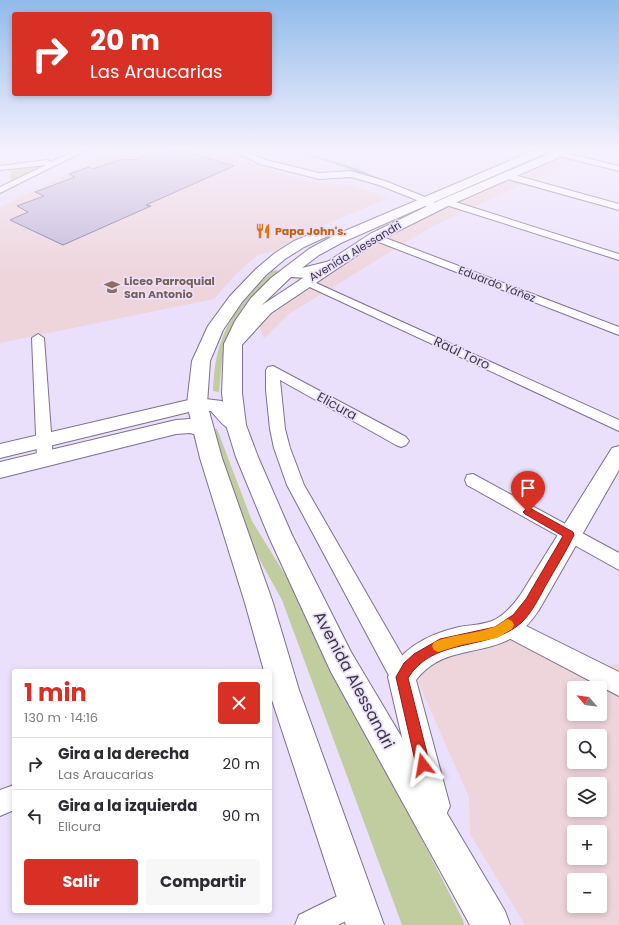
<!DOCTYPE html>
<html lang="es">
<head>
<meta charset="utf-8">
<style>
	:root { --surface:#fff; --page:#f7f7f7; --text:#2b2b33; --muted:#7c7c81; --line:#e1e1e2; --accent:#d93025 }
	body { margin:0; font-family:Poppins,sans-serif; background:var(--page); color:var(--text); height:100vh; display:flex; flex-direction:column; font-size:15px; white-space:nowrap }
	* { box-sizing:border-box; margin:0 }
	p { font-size:13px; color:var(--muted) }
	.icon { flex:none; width:22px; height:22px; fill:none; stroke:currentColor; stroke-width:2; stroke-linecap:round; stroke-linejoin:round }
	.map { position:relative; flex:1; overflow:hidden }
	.drawer { position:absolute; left:12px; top:669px; width:260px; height:244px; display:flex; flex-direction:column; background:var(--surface); border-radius:4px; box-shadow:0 2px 6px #0003 }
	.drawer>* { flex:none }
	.top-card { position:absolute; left:12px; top:12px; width:260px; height:84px; border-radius:4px; box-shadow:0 2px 6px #0003; background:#d93025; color:#fff; overflow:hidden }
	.needle { width:26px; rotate:298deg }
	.fabs { position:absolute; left:567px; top:681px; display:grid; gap:8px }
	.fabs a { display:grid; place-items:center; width:40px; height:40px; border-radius:4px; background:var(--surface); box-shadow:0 2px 6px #0003; font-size:20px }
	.pin { position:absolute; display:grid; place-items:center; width:34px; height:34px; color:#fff; margin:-41px -17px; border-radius:50% 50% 50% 0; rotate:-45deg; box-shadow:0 0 4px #0007 }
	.pin .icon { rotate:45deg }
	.me { position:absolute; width:44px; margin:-22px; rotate:346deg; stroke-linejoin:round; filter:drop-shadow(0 0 3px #0008) }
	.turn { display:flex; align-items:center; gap:14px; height:84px; padding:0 12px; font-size:18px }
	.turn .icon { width:52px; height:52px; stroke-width:2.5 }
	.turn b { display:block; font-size:28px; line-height:34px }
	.round { display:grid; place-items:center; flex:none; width:42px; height:42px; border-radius:4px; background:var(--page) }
	.headline { display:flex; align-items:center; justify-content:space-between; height:68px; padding:0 12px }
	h1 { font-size:24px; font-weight:700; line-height:30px; color:var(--accent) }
	.cta { display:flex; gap:8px; margin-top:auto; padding:8px 12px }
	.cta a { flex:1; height:46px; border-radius:4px; background:var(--accent); color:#fff; font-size:16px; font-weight:700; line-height:46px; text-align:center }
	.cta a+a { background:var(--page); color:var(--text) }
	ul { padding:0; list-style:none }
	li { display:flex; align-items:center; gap:12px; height:52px; padding:0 12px; border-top:1px solid var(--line) }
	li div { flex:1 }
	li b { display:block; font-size:15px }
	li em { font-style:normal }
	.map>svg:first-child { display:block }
</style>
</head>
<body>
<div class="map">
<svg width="619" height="925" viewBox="0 0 619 925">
	<rect width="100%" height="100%" fill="#ebe0fb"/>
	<path fill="#eed4db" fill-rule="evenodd" d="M115,150H222L241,160L309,182L350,185L388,198L306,233L274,251L258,255L236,274L214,299L0,343V207Z
		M577,150H597L431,227L289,314L264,339L259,325L280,303L358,252L429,213Z
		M510,639L597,683L611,665L619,664V925H525L470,834L469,797L418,682L424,672L440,659L465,652H479ZM574,688H600V714H574ZM574,736H600V762H574ZM574,784H600V810H574ZM574,832H600V858H574ZM574,880H600V906H574Z"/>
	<path fill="#c1cc9f" d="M48,164L10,182L11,168Z
		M277,270L279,273L227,342L222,360L219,392L213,391C215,333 233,311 272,271Z
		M214,429H217L252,521L297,594L463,920L464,925H402L282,600L256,553L231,486Z"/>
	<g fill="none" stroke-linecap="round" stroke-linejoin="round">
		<path fill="#8c9abb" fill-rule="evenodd" d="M292,150H295L349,166L404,188L402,189L347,168Z"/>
	</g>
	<path fill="#c3b6d7" stroke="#776a88" d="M184,151L234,166L146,205L151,206L63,245L10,220L28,212L17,206L44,196L35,192L75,177L69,174L89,167L93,169L122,159L134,160L156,152L163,154L170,152Z"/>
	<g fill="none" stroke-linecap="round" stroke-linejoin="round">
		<defs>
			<path id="minor" d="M76,150H86L0,193V187L46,165L0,170V166L47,160L51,162Z
				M232,150H242L266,160L319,173L351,171L385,181L430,199L436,204L433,211H427L426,205L424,203L379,185L351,177L319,179L260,164Z
				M556,151L619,166V171L556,155Z
				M507,173L619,204V210L504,178V174Z
				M446,199L619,254V260L443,204V200Z
				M375,234L619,327V335L371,239L370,237L371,235Z
				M305,278L619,420V431L301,283L299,281L301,279Z
				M38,334L44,338L53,459L51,463L45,465L39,463L37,459L32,338Z
				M273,366L406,437L409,441L406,445L401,447L396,445L280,380L285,429L290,448L304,485L410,669L413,677L410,685L402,688L394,685L287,485L274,448L270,429L266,390V370L268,367Z
				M473,474L619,553V570L467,485L465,480L467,475Z
				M506,616L619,672V696L499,633L496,626L499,619Z
				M14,785V810L0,816V790Z
				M356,887L366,891L370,901L366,911L338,925H295L299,915Z"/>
			<path id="tertiary" d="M197,398L222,401L245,425L243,430C228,434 220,421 211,411L197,410L0,458V444Z
				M190,419L211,425L213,430L211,435L204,437L190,433L176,434L0,478V462L176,420Z
				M619,446V470L539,610C531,622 521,633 508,640C475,656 442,647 416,680L450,806L445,817L434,822L423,817L418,806L388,677C400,648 429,634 459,627C469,625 482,625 492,621C504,616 514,604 521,594L612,448Z"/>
			<path id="secondary" d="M558,150H572L571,152L448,206L380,240L271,313L239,348L233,349L227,348L224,344L259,307L370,234L440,200Z"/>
			<path id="primary" d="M535,150H549L548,152L343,242L319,255L302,268L330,261L335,262L337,265L335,268L307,278L291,277L263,304L251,321L242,344V393L246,425L258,457L292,535L351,652L505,911L510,925H470L331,672L269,537L236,457L226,425L222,393L224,344L235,321L251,298L271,278L309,249L333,236Z
				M323,229L328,230L330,233L328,236L304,247L285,259L266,275L242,302L223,330L210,361L207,404L222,458L273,603L299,690L384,925H346L270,694V671H264L245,603L200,458L187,404L192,361L208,326L230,296L256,269L275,253L294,241Z"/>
		</defs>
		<use href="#minor" stroke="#7d708f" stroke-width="2"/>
		<use href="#tertiary" stroke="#7d708f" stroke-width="2"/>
		<use href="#secondary" stroke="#7d708f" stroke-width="2"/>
		<use href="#primary" stroke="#7d708f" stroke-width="2"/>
		<use href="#minor" fill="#fff" fill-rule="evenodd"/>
		<use href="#tertiary" fill="#fff" fill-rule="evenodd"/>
		<use href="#secondary" fill="#fff" fill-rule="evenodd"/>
		<use href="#primary" fill="#fff" fill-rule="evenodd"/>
	</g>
	<linearGradient id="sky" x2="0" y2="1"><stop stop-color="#91bbea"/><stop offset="0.54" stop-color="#f6f1fd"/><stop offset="1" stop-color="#f6f1fd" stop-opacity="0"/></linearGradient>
	<rect width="619" height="279" fill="url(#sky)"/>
	<path fill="#d93025" stroke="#8d1f18" d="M528,507L573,532L574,535C566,552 555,569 546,585C539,598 531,614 521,623C488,652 434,636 408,678L430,765L428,769L423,771L418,769L416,765L396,677L404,663L414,654L440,639L495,627L513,615L526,599L563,536L525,514L523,512Z"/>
	<path fill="#f59e0b" d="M508,619L512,621L514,625L512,629L497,638L461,645L438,652L434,650L432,646L434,642C454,634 475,634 494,627C499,625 503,621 508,619Z"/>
	<defs>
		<symbol id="restaurant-bare" viewBox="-9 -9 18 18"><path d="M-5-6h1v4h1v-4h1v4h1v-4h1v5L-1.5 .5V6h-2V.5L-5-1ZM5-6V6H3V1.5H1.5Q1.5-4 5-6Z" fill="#e8710a" stroke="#ebe0fb" stroke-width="2.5" paint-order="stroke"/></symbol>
		<symbol id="school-bare" viewBox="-9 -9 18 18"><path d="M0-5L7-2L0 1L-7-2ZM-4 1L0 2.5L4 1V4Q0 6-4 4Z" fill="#8d6e63" stroke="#ebe0fb" stroke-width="2.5" paint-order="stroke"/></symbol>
	</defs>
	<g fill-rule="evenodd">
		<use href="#restaurant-bare" x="252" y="220" width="22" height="22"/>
		<use href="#school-bare" x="101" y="276" width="22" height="22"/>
	</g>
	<g text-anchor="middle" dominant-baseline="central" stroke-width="3.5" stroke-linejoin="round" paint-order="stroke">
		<g font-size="11" font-weight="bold" fill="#c56008" stroke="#ebe0fb" text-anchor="start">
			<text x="275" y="231">Papa John's.</text>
		</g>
		<g font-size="11" fill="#3c3744" stroke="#ebe0fb">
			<text transform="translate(355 251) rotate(-31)">Avenida Alessandri</text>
			<text transform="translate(497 284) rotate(21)">Eduardo Yáñez</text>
		</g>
		<g font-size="11" font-weight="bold" fill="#785e54" stroke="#ebe0fb" text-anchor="start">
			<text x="124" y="281">Liceo Parroquial<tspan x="124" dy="13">San Antonio</tspan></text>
		</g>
		<g font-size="13" fill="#3c3744" stroke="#ebe0fb">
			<text transform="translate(462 353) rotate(25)">Raúl Toro</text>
			<text transform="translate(337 406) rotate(29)">Elicura</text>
		</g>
		<g font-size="16" fill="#3c3744" stroke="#ebe0fb">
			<text transform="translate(354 680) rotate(62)">Avenida Alessandri</text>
		</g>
	</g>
</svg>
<div class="fabs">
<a><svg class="needle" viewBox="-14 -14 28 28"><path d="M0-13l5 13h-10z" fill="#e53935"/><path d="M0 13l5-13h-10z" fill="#7c7c81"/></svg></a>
<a><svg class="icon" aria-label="search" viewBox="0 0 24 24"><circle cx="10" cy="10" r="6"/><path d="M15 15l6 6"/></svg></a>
<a><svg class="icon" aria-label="layers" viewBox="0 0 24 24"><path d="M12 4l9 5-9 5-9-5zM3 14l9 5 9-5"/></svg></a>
<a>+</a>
<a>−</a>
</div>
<div class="pin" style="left:528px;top:512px;background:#d93025"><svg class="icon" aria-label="arrive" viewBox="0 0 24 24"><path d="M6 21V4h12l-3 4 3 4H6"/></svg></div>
<svg class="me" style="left:423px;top:765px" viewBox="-20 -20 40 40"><path d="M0-17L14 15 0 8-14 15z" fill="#d93025" stroke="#fff" stroke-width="4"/></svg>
<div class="top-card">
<div class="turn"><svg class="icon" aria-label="right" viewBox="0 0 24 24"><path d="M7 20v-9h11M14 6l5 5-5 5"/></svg><div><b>20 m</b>Las Araucarias</div></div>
</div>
<section class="drawer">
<div class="headline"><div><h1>1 min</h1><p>130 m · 14:16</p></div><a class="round" style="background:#d93025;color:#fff"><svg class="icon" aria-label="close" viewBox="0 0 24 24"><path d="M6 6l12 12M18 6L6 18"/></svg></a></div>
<ul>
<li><svg class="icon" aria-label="right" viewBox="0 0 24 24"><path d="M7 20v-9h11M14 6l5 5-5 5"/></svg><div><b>Gira a la derecha</b><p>Las Araucarias</p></div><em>20 m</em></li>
<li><svg class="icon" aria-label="left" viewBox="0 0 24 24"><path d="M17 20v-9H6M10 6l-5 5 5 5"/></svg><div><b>Gira a la izquierda</b><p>Elicura</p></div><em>90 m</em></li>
</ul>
<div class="cta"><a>Salir</a><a>Compartir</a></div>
</section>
</div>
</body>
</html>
